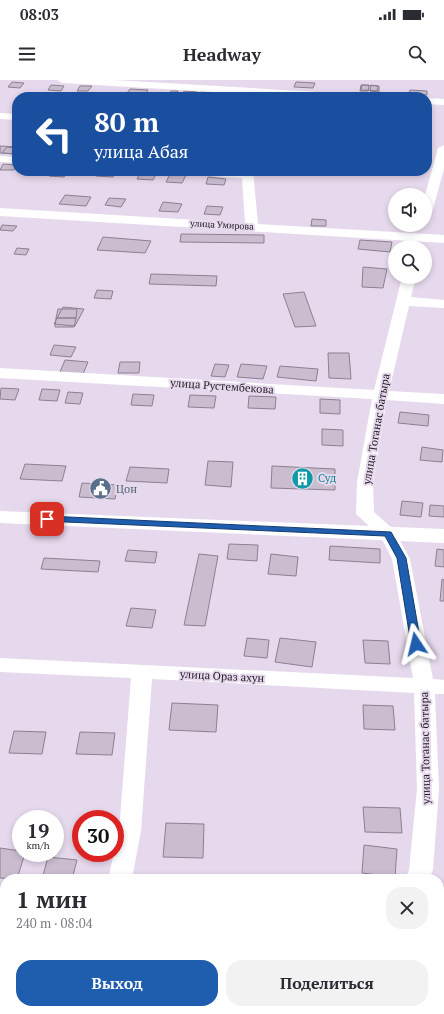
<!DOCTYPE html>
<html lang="ru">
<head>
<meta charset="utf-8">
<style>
	:root { --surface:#fff; --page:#f2f2f3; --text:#2b2b33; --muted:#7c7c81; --accent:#1f5dae }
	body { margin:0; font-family:"PT Serif",serif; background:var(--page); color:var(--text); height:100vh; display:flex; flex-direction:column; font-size:15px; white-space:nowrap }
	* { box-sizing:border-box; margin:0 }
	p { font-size:13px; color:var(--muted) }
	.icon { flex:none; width:22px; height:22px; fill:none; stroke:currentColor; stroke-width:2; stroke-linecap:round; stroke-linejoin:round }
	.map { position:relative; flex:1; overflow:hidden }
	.sheet { position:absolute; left:0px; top:794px; width:444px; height:140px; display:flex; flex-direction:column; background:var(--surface); border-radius:16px 16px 0 0; box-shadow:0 2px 6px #0003 }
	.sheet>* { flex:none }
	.hud { position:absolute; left:12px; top:12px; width:420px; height:84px; border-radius:16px; box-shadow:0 2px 6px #0003; background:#1a4fa0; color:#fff; overflow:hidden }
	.controls { position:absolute; left:388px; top:108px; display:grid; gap:8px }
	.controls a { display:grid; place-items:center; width:44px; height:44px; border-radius:50%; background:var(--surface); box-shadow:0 2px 6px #0003; font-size:20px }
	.speed { position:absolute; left:12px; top:730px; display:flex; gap:8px; font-size:20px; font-weight:700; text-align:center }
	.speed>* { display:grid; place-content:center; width:52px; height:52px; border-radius:50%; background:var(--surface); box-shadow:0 2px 6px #0003; line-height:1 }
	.speed small { font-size:10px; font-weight:400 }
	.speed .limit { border:6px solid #d22; background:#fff; color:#111 }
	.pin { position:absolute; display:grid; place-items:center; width:34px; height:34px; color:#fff; margin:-17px; border-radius:8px; box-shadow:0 2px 6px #0006 }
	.me { position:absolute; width:44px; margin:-22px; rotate:350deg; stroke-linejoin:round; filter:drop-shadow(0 0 3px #0008) }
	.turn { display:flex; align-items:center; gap:14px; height:84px; padding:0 16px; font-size:18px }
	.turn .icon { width:52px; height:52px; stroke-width:2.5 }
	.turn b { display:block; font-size:28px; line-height:34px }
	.round { display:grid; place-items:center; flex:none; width:42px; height:42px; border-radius:16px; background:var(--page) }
	.headline { display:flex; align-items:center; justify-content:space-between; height:68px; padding:0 16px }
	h1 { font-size:24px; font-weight:700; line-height:30px }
	.button { display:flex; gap:8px; margin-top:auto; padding:8px 16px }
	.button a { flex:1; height:46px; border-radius:16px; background:var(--accent); color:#fff; font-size:16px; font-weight:700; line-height:46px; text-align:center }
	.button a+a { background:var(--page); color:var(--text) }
	.status { display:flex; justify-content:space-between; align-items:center; height:28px; padding:0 20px; background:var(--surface); direction:ltr }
	.status svg { height:11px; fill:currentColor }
	header { display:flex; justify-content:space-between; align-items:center; height:52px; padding:0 16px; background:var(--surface); font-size:18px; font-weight:700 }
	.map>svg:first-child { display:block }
</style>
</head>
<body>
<div class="status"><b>08:03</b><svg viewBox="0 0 49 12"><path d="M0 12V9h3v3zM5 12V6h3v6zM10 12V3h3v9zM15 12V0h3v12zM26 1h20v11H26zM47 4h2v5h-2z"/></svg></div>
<header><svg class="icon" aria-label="menu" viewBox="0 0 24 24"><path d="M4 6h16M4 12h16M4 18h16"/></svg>Headway<svg class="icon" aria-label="search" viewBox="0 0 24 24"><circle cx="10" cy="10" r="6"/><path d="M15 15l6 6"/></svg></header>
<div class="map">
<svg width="444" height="934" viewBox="0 0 444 934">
	<rect width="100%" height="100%" fill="#e7d9ed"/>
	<path fill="#cbbdd0" stroke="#8c8091" d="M12,2L24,3L20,8L8,7Z
		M296,2L315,3L313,8L294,7Z
		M51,5L64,6L61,11L48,10Z
		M361,5H369L368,11H360Z
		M362,5L378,6L377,11L361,10Z
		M371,5L379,6V12L370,11Z
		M80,6H92L88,11H77Z
		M130,9L148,10L146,14L127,13Z
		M410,10L427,11V15L409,14Z
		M171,11H178L175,17H167Z
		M184,11L197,12L194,17H181Z
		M201,12L212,13L210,17H198Z
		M0,66L17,67V74L0,73Z
		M7,67L17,68V74L2,73Z
		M3,84L17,85V86L14,90H0Z
		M52,91H68L64,97L49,96Z
		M99,91H106L116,92L113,97L96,96Z
		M140,93L156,94L153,100L137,99Z
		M170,94L186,95L182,103L166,102Z
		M208,97L226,99L224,105L206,104Z
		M65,115L91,117L86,126L59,124Z
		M109,118L126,119L121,127L105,125Z
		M163,122L182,124L178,132L159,131Z
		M207,126L223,127L220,135L204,134Z
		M312,139L326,140V146H311Z
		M2,145L17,146L13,151L0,150Z
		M181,154L264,155V163L180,162Z
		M103,157L151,161L145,173L97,170Z
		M360,160L392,162L390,172L358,169Z
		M17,168L29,169L26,175L14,174Z
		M363,187L387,189L383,208L362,207Z
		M151,194L217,196L216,206L149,204Z
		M97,210L113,211L111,219L94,218Z
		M304,212L316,246L295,247L283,214Z
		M63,227L84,229L75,246L54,244Z
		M58,229H77L76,238H56Z
		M56,238H76L74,247H55Z
		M54,265L76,267L71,277L50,275Z
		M328,273H349L351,299L329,298Z
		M65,280L88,282L83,294L60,292Z
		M120,282H140L139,293H118Z
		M215,284L229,285L225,297L211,296Z
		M241,284L267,286L263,299L237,297Z
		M280,286L318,289L316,301L277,297Z
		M1,308L19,309L15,320L0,319Z
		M42,309L60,310L57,321L39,320Z
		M68,312L83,313L80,324L65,323Z
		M133,314L154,315L152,326L131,325Z
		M190,315L216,316L214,328L188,327Z
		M249,316L276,317L275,329L248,328Z
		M320,319L340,320V334L320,333Z
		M400,332L429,335L428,346L398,343Z
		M322,349L343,350V366L322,365Z
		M422,367L443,370L442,382L420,380Z
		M208,381L233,382L231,407L205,405Z
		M25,384L66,386L62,401L20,399Z
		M272,386L335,389V410L271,408Z
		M130,387L169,389L167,403L126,401Z
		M82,403L118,405L115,419L79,417Z
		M402,421L423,423L421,437L400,435Z
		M430,425L444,426V437L429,436Z
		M229,464L258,465L257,481L227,479Z
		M330,466L380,469V483L329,480Z
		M437,469L444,470V487L435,486Z
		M128,470L157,472L155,483L125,481Z
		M199,474L218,476L205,546L184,545Z
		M271,474L298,477L296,496L268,494Z
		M44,478L100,481L98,492L41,489Z
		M442,499L444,500V521H440Z
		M131,528L156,530L152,548L126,546Z
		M247,558L269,560L267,578L244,576Z
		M280,558L316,562L312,587L275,582Z
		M363,560L388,561L390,584L365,583Z
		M172,623L218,625L216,652L169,650Z
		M363,625L393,626L395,650L364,649Z
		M14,651L46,652L42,674L9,673Z
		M80,652L115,653L112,675L76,674Z
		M363,727L400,728L402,753L365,752Z
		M166,743L204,744L203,778L163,777Z
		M364,765L397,769L395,797L362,793Z
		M0,768L21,771V773H25L17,799L0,798Z
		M48,777L77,780L72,799H42Z
		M5,896V914L0,912V905Z
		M314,929H353L352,934H313Z"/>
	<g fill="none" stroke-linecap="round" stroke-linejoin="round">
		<path fill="#fff" fill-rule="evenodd" d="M57,0H114L353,14L358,17H300L62,3Z
			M427,18L444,19V25L427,24Z
			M0,33L17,34V40L0,39Z
			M444,65V89L431,136L429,139L425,140V115L438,68Z
			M0,76L17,77V83L0,82Z
			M175,91H253L258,144L444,155V163L0,136V128L245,143L242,98L181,94L177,93Z
			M402,197H416L411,217L444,220V228L409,226L389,311L444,314V324L387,320L373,402L374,432L394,450L410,479L433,599L444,600V614H435L439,709L433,790L429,799H405L409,790L417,709L414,613L152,599L141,751L132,799H108L119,751L131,598L0,592V578L413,598L392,479L381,457L356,434L357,402L372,319L0,298V288L374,310Z
			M0,839L5,840V861L0,860Z
			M75,929H101L100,934H74Z
			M122,929H166L168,934H124Z
			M362,929H388L389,934H363Z"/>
		<path fill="#fff" fill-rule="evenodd" d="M0,431L444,449V463L0,443Z"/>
	</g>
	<path fill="#1f5dae" stroke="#143c71" d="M47,436L391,452L406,478L421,564L416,567L411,564L397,478L385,456L43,441L42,439Z"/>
	<defs>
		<symbol id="building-disc" viewBox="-11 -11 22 22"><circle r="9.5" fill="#0f9aa8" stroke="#e7d9ed"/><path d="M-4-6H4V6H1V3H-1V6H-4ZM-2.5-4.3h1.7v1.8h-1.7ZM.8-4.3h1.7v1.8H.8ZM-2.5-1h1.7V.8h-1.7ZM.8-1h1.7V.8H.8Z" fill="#fff"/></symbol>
		<symbol id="civic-disc" viewBox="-11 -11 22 22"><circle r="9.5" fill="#5c6f8a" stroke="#e7d9ed"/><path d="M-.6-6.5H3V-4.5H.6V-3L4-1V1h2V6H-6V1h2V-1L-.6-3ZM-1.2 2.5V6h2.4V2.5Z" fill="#fff"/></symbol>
	</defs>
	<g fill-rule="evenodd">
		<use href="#building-disc" x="290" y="386" width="25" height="25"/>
		<use href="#civic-disc" x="88" y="396" width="25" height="25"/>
	</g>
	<g text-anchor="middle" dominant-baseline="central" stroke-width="4" stroke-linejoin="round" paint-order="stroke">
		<g font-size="9" fill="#1e1920" stroke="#e7d9ed">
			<text transform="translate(222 145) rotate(3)">улица Умирова</text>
		</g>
		<g font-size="11" fill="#1e1920" stroke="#e7d9ed">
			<text transform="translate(222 306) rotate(4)">улица Рустембекова</text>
			<text transform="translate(376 349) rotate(-80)">улица Тоганас батыра</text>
			<text transform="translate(222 596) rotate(3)">улица Ораз ахун</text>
			<text transform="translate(425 668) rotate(-91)">улица Тоганас батыра</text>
		</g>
		<g font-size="11" fill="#0d838f" stroke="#e7d9ed" text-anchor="start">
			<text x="318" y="398">Суд</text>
		</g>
		<g font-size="11" fill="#4e5e75" stroke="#e7d9ed" text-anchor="start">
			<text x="116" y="409">Цон</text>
		</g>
	</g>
</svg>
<div class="controls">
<a><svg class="icon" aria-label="sound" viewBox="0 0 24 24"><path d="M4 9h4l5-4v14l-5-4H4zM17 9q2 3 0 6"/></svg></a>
<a><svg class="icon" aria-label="search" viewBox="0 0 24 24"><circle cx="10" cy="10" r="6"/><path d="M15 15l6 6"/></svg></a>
</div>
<div class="speed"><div>19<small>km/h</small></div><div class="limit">30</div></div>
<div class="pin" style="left:47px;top:439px;background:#d93025"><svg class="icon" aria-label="arrive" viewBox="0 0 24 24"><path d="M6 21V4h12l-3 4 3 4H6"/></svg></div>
<svg class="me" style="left:416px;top:564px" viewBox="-20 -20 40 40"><path d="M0-17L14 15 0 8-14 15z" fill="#1f5dae" stroke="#fff" stroke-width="4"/></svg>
<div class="hud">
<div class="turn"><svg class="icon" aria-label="left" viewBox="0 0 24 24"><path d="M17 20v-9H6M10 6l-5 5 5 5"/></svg><div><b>80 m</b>улица Абая</div></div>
</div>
<section class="sheet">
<div class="headline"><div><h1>1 мин</h1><p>240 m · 08:04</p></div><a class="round"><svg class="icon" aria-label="close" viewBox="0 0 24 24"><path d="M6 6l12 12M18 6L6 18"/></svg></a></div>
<div class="button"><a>Выход</a><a>Поделиться</a></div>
</section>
</div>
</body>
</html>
